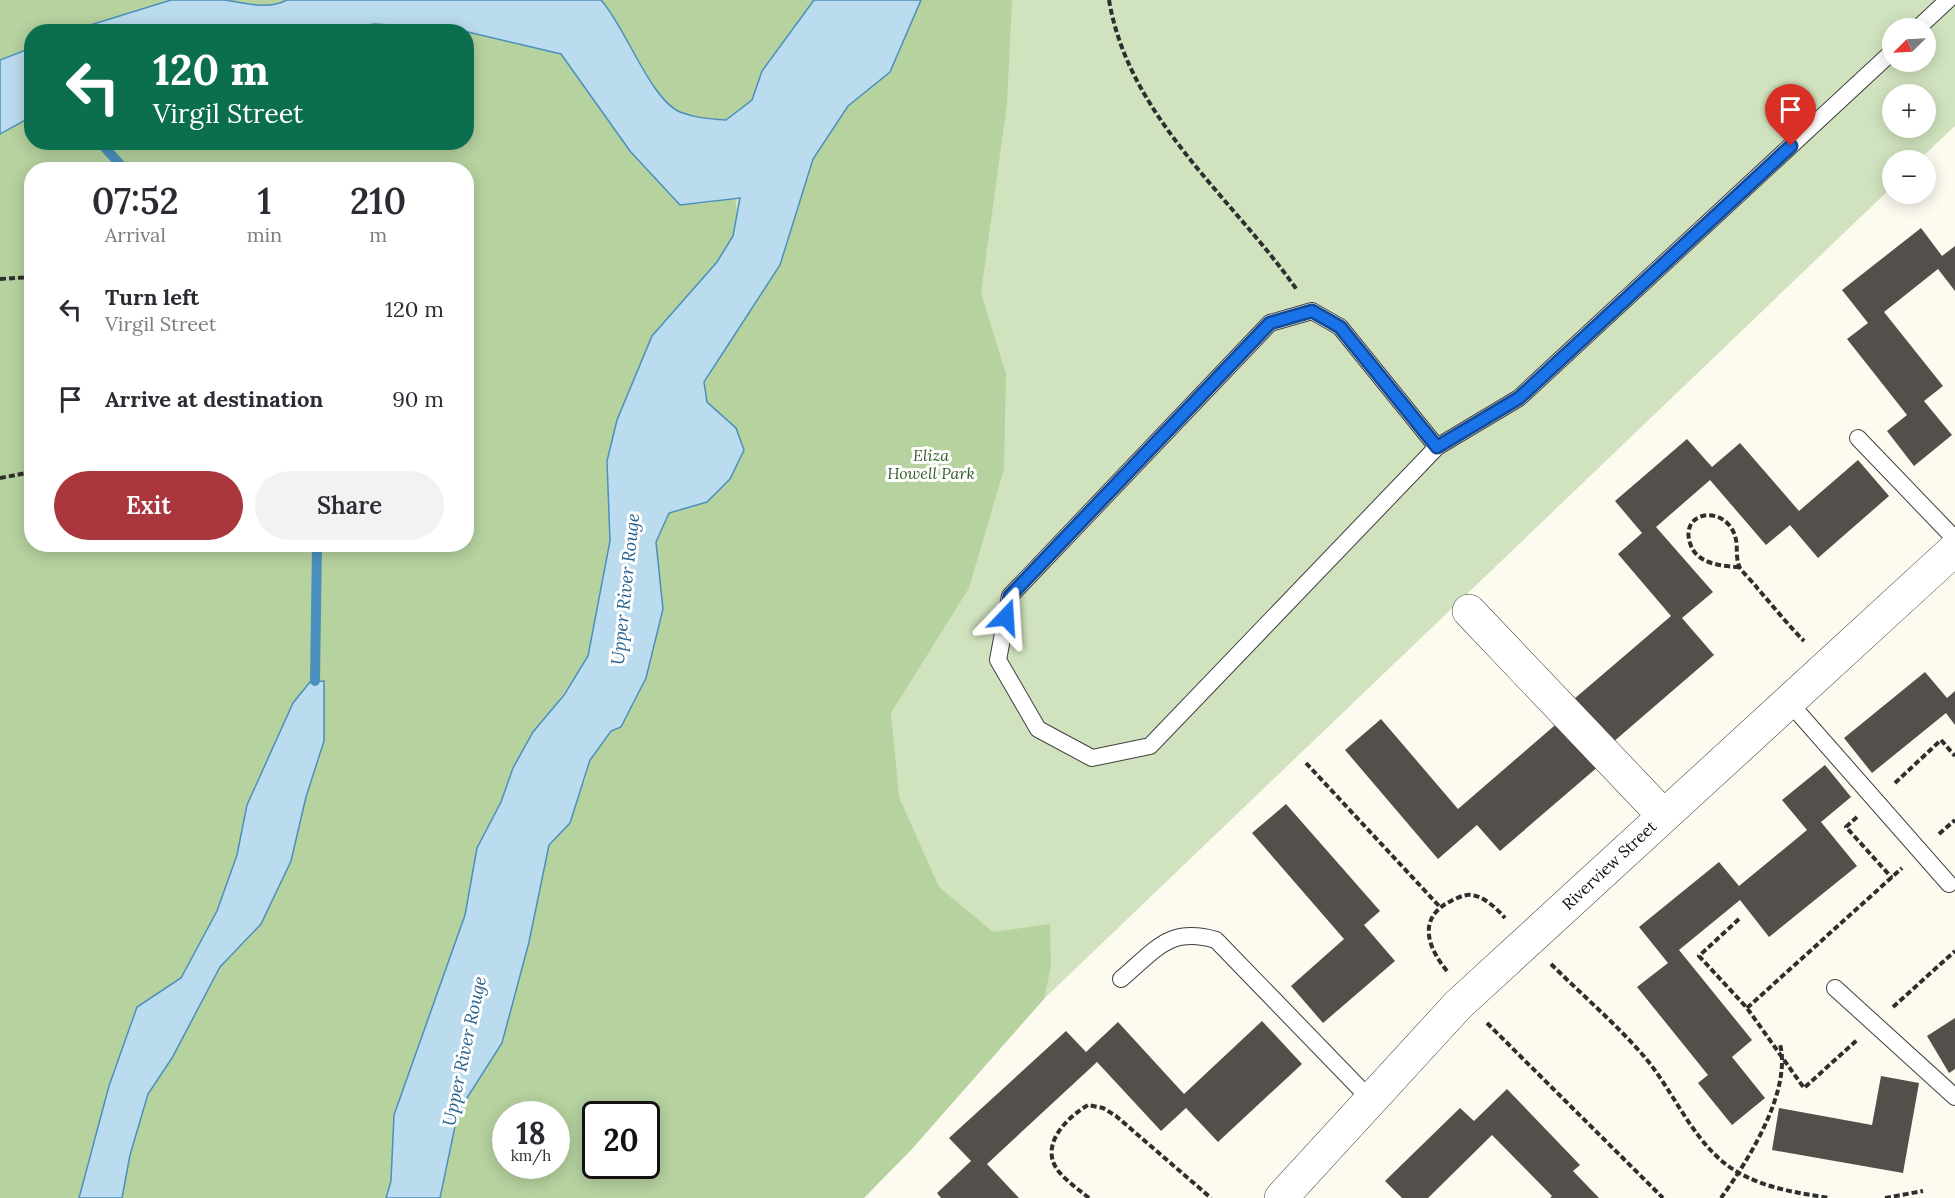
<!DOCTYPE html>
<html lang="en">
<head>
<meta charset="utf-8">
<style>
	:root { --surface:#fff; --page:#f2f2f3; --text:#2b2b33; --muted:#7c7c81; --accent:#ab373e }
	body { margin:0; font-family:Lora,serif; background:var(--page); color:var(--text); height:100vh; display:flex; flex-direction:column; font-size:22px; white-space:nowrap }
	* { box-sizing:border-box; margin:0 }
	p { font-size:20px; color:var(--muted) }
	.icon { flex:none; width:33px; height:33px; fill:none; stroke:currentColor; stroke-width:2; stroke-linecap:round; stroke-linejoin:round }
	.map { position:relative; flex:1; overflow:hidden }
	.sheet { position:absolute; left:24px; top:162px; width:450px; height:390px; display:flex; flex-direction:column; background:var(--surface); border-radius:24px; box-shadow:0 3px 15px #0003 }
	.sheet>* { flex:none }
	.guide { position:absolute; left:24px; top:24px; width:450px; height:126px; border-radius:24px; box-shadow:0 3px 15px #0003; background:#0b6e4f; color:#fff; overflow:hidden }
	.needle { width:39px; rotate:246deg }
	.fabs { position:absolute; left:1882px; top:18px; display:grid; gap:12px }
	.fabs a { display:grid; place-items:center; width:54px; height:54px; border-radius:50%; background:var(--surface); box-shadow:0 3px 15px #0003; font-size:30px }
	.speed { position:absolute; left:492px; top:1101px; display:flex; gap:12px; font-size:30px; font-weight:700; text-align:center }
	.speed>* { display:grid; place-content:center; width:78px; height:78px; border-radius:50%; background:var(--surface); box-shadow:0 3px 15px #0003; line-height:1 }
	.speed small { font-size:15px; font-weight:400 }
	.speed .limit { border:3px solid #111; border-radius:9px; background:#fff; color:#111 }
	.pin { position:absolute; display:grid; place-items:center; width:51px; height:51px; color:#fff; margin:-62px -26px; border-radius:50% 50% 50% 0; rotate:-45deg; box-shadow:0 0 6px #0007 }
	.pin .icon { rotate:45deg }
	.me { position:absolute; width:66px; margin:-33px; rotate:20deg; stroke-linejoin:round; filter:drop-shadow(0 0 4px #0008) }
	.turn { display:flex; align-items:center; gap:21px; height:126px; padding:0 30px; font-size:27px }
	.turn .icon { width:78px; height:78px; stroke-width:2.5 }
	.turn b { display:block; font-size:42px; line-height:51px }
	.eta { display:flex; justify-content:space-evenly; align-items:center; height:102px; text-align:center }
	.eta b { font-size:36px; font-weight:600; line-height:42px }
	.primary-button { display:flex; gap:12px; margin-top:auto; padding:12px 30px }
	.primary-button a { flex:1; height:69px; border-radius:36px; background:var(--accent); color:#fff; font-size:24px; font-weight:600; line-height:69px; text-align:center }
	.primary-button a+a { background:var(--page); color:var(--text) }
	ul { padding:0; list-style:none }
	li { display:flex; align-items:center; gap:18px; height:90px; padding:0 30px }
	li div { flex:1 }
	li b { display:block; font-size:22px }
	li em { font-style:normal }
	.map>svg:first-child { display:block }
</style>
</head>
<body>
<div class="map">
<svg width="1955" height="1198" viewBox="0 0 1955 1198">
	<rect width="100%" height="100%" fill="#fdfaf0"/>
	<path fill="#d1e3be" fill-rule="evenodd" d="M0,0H1955V126L1919,160H1893V186L836,1198H0ZM1893,28H1926V62H1893ZM32,32H466V142H32ZM1893,94H1926V128H1893ZM32,170H466V544H32ZM506,1114H556V1166H506ZM596,1114H646V1166H596Z"/>
	<path fill="#b6d29f" fill-rule="evenodd" d="M0,0H171L71,31L32,32L31,48L0,60Z
		M224,0H287C267,10 245,5 224,0Z
		M601,0H814L762,71L752,100L726,120C710,119 695,118 680,112C651,100 625,25 601,0Z
		M921,0H1012L1007,104L981,293L1006,374L1004,469L969,588L891,713L899,797L939,887L993,932L1050,924L1051,966L1044,999L912,1149L864,1198H440L458,1112L502,1043L529,942L549,845L585,781L589,762L611,731L621,727L646,678L658,569L656,542L669,513L707,502L736,428L707,402L704,385L737,330L799,203L813,159L848,106L890,72ZM506,1114H556V1166H506ZM596,1114H646V1166H596Z
		M373,24L451,28L561,54L630,151L680,205L709,203L735,197L737,213L733,236L717,262L652,336L617,420L607,468L610,541L588,656L513,768L501,802L477,848L465,915L394,1115L391,1181L386,1198H122L130,1155L148,1094L172,1058L220,967L261,924L324,741L323,681L310,682L293,703L247,805L237,855L217,911L181,978L137,1007L109,1086L79,1198H0V134L31,117L32,142H466V32L349,31ZM32,170H466V544H32Z"/>
	<path fill="#bbdbee" stroke="#4b90bc" stroke-width="1.5" d="M171,0C188,0 206,0 223,0C246,2 265,11 287,0H601C625,26 650,99 680,112C695,118 710,119 726,120L752,100L762,71L814,0H921L890,72L848,106L813,159L780,265L704,382L707,402L736,428L744,450L730,479L707,502L669,513L656,542L663,609L646,678L621,727L611,731L590,760L570,823L549,845L529,942L502,1043L458,1112L440,1198H386L391,1181L394,1115L465,915L477,848L501,802L513,768L533,732L564,695L588,656L610,541L607,461L617,420L652,336L717,262L733,236L740,198L680,205L630,151L561,54L451,28L373,24L349,32L71,31Z
		M31,48V117L0,134V60Z
		M324,681V741L306,797L291,861L261,924L220,967L172,1058L148,1094L130,1155L122,1198H79L109,1086L137,1007L181,978L217,911L237,855L247,805L293,703L310,682Z"/>
	<g fill="none" stroke-linecap="round" stroke-linejoin="round">
		<path stroke="#4b90bc" stroke-width="10" d="M100,142L125,170
			M315,681L317,544"/>
	</g>
	<path fill="#554f4b" d="M1921,228L1942,256L1955,246V291L1938,269L1884,312L1943,386L1924,401L1952,435L1914,466L1887,431L1907,415L1847,339L1868,323L1842,290Z
		M1687,439L1712,467L1740,443L1799,511L1858,460L1889,496L1818,558L1790,525L1766,545L1710,480L1656,527L1713,592L1682,618L1714,655L1612,743L1574,699L1671,616L1618,554L1642,533L1615,501Z
		M1925,672L1947,698L1955,691V725L1946,713L1872,773L1844,738Z
		M1381,719L1458,809L1561,720L1600,765L1500,851L1477,825L1438,859L1345,750Z
		M1825,765L1851,797L1821,822L1857,866L1769,937L1740,900L1679,950L1752,1040L1732,1057L1765,1098L1732,1125L1698,1083L1708,1075L1637,987L1668,963L1639,927L1719,862L1739,886L1807,830L1782,800Z
		M1286,804L1380,911L1364,925L1395,961L1323,1023L1291,986L1344,939L1252,833Z
		M1955,1018V1069L1949,1073L1927,1036Z
		M1262,1021L1302,1064L1218,1142L1186,1108L1161,1131L1097,1062L987,1164L1019,1198H941L937,1193L971,1161L949,1138L1066,1031L1086,1052L1118,1022L1184,1094Z
		M1881,1076L1919,1083L1903,1173L1772,1150L1779,1108L1872,1125Z
		M1507,1089L1580,1165L1573,1171L1599,1198H1550L1552,1196L1492,1135L1428,1198H1402L1385,1181L1460,1108L1474,1121Z"/>
	<g fill="none" stroke-linecap="round" stroke-linejoin="round">
		<defs>
			<path id="service" d="M1918,28L1948,0
				M1858,438L1955,539
				M1437,447L1340,327L1312,311L1270,323L1010,596L998,660L1038,729L1092,758L1150,746L1437,447L1519,398L1893,51
				M1788,701L1949,884
				M1121,979C1155,951 1168,926 1216,940L1370,1099
				M1835,988L1955,1097"/>
			<path id="minor" d="M1469,611L1663,815
				M1281,1198L1458,1005L1955,549"/>
		</defs>
		<use href="#service" stroke="#404040" stroke-width="18"/>
		<use href="#minor" stroke="#404040" stroke-width="34"/>
		<path stroke="#2f2f2f" stroke-width="4" stroke-dasharray="6 3" stroke-linecap="butt" d="M1109,0C1129,118 1232,197 1297,290
			M0,279L32,277
			M0,478L32,472
			M1739,567C1721,566 1696,564 1690,543C1681,516 1713,506 1729,525C1742,541 1733,554 1740,568C1745,575 1753,582 1758,589C1773,606 1788,625 1804,641
			M1306,763L1440,907
			M1895,783L1941,740L1955,756
			M1857,817L1846,827L1892,878
			M1939,834L1955,820
			M1739,919L1699,956L1747,1008L1804,1088L1857,1040
			M1551,964C1581,994 1614,1022 1642,1054C1675,1091 1695,1150 1741,1174C1769,1189 1799,1193 1829,1198
			M1447,971C1428,948 1417,919 1449,902C1455,899 1464,894 1471,895C1484,896 1497,909 1505,918
			M1893,1007L1955,951
			M1747,1008L1902,868
			M1487,1023L1663,1198
			M1089,1198C1079,1190 1068,1182 1060,1173C1037,1147 1066,1118 1088,1105L1103,1108L1116,1116L1211,1198
			M1721,1198C1748,1161 1792,1091 1780,1044
			M1885,1198L1923,1191"/>
		<use href="#service" stroke="#fff" stroke-width="16"/>
		<use href="#minor" stroke="#fff" stroke-width="33"/>
	</g>
	<g fill="none" stroke-linecap="round" stroke-linejoin="round">
		<defs>
			<path id="route" d="M1006,617L1010,596L1270,323L1312,311L1340,327L1437,447L1519,398L1791,146"/>
		</defs>
		<use href="#route" stroke="#114b97" stroke-width="15"/>
		<use href="#route" stroke="#1a73e8" stroke-width="10"/>
	</g>
	<g text-anchor="middle" dominant-baseline="central" stroke-width="6" stroke-linejoin="round" paint-order="stroke">
		<g font-size="16" font-style="italic" fill="#325d26" stroke="#fff">
			<text x="931" y="455">Eliza<tspan x="931" dy="18">Howell Park</tspan></text>
		</g>
		<g font-size="16" fill="#0d0d0d" stroke="#fff">
			<text transform="translate(1609 865) rotate(-43)">Riverview Street</text>
		</g>
		<g font-size="18" font-style="italic" fill="#27628f" stroke="#fff">
			<text transform="translate(625 589) rotate(-84)">Upper River Rouge</text>
			<text transform="translate(464 1051) rotate(-78)">Upper River Rouge</text>
		</g>
	</g>
</svg>
<div class="fabs">
<a><svg class="needle" viewBox="-14 -14 28 28"><path d="M0-13l5 13h-10z" fill="#e53935"/><path d="M0 13l5-13h-10z" fill="#7c7c81"/></svg></a>
<a>+</a>
<a>−</a>
</div>
<div class="speed"><div>18<small>km/h</small></div><div class="limit">20</div></div>
<div class="pin" style="left:1791px;top:146px;background:#d93025"><svg class="icon" aria-label="arrive" viewBox="0 0 24 24"><path d="M6 21V4h12l-3 4 3 4H6"/></svg></div>
<svg class="me" style="left:1006px;top:617px" viewBox="-20 -20 40 40"><path d="M0-17L14 15 0 8-14 15z" fill="#1a73e8" stroke="#fff" stroke-width="4"/></svg>
<div class="guide">
<div class="turn"><svg class="icon" aria-label="left" viewBox="0 0 24 24"><path d="M17 20v-9H6M10 6l-5 5 5 5"/></svg><div><b>120 m</b>Virgil Street</div></div>
</div>
<section class="sheet">
<div class="eta">
<div><b>07:52</b><p>Arrival</p></div>
<div><b>1</b><p>min</p></div>
<div><b>210</b><p>m</p></div>
</div>
<ul>
<li><svg class="icon" aria-label="left" viewBox="0 0 24 24"><path d="M17 20v-9H6M10 6l-5 5 5 5"/></svg><div><b>Turn left</b><p>Virgil Street</p></div><em>120 m</em></li>
<li><svg class="icon" aria-label="arrive" viewBox="0 0 24 24"><path d="M6 21V4h12l-3 4 3 4H6"/></svg><div><b>Arrive at destination</b></div><em>90 m</em></li>
</ul>
<div class="primary-button"><a>Exit</a><a>Share</a></div>
</section>
</div>
</body>
</html>
